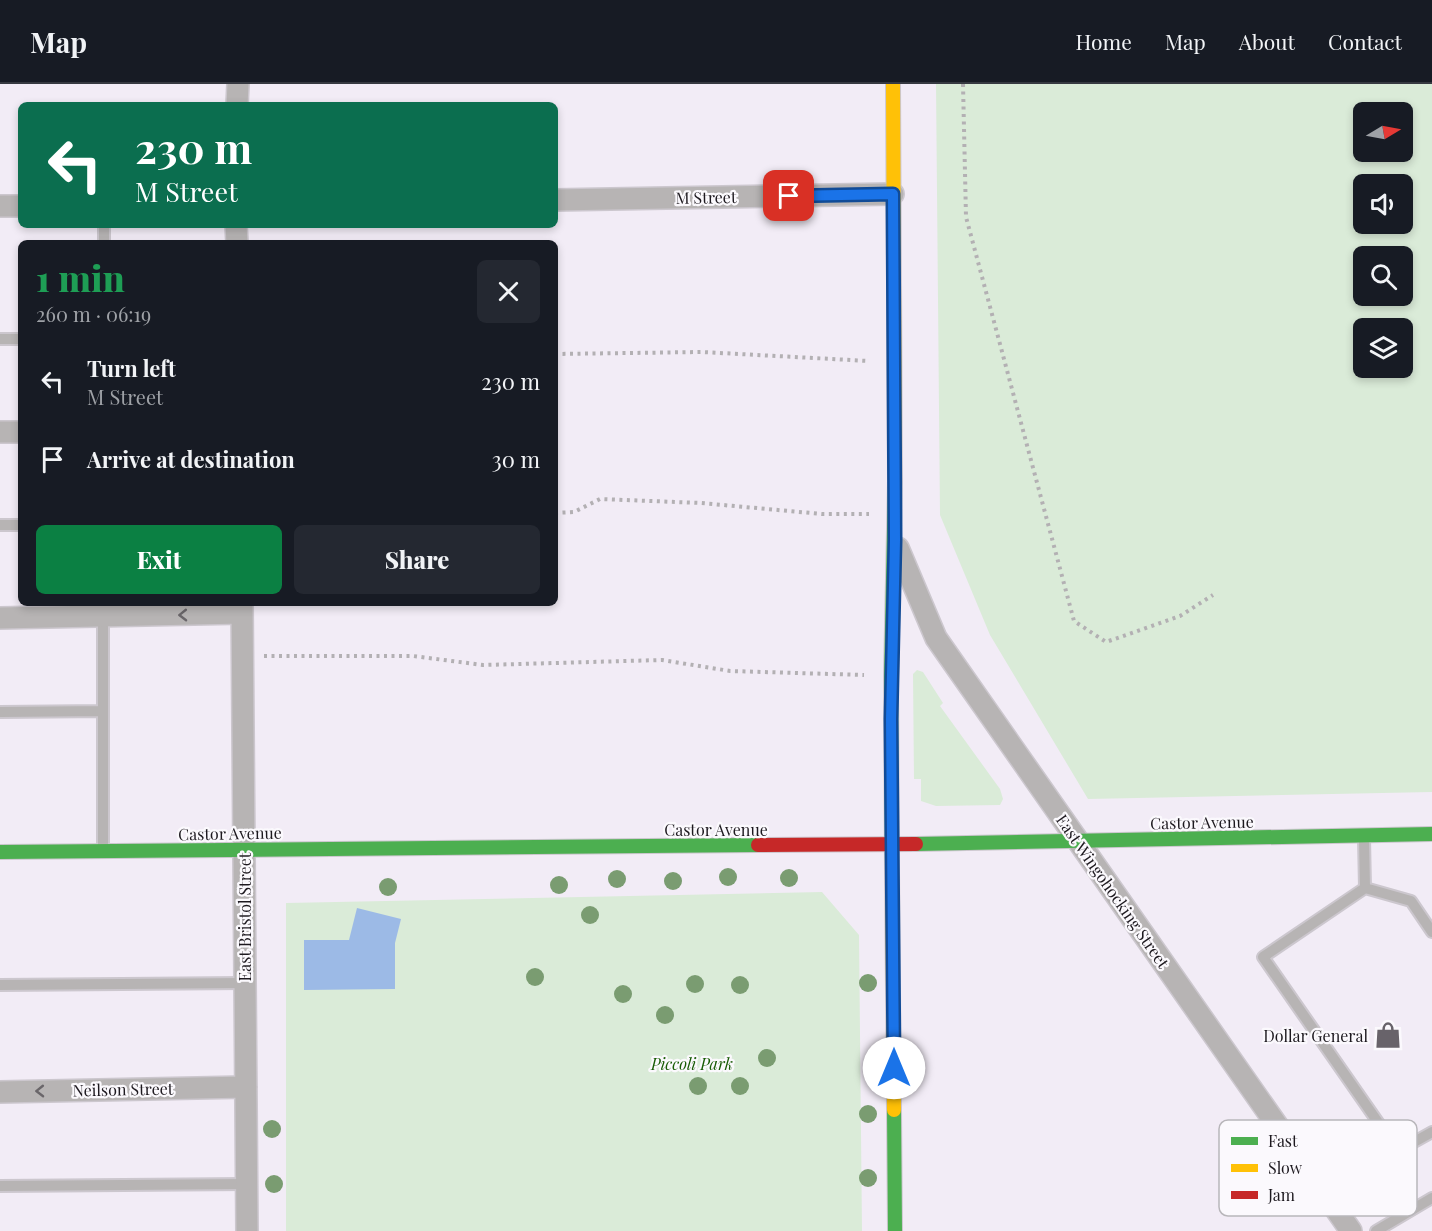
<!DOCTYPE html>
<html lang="en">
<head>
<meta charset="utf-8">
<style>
	:root { --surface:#171b24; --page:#242831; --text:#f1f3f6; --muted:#9ea1a6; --line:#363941; --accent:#0b8043 }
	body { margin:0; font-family:"Playfair Display",serif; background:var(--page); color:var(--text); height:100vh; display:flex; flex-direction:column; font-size:22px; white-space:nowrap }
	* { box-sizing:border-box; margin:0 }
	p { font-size:20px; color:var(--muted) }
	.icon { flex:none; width:33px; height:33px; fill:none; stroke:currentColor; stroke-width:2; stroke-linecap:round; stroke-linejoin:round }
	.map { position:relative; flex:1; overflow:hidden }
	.panel { position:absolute; left:18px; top:156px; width:540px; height:366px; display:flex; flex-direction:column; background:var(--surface); border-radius:9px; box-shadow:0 3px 9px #0003 }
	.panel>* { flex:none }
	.banner { position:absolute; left:18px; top:18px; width:540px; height:126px; border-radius:9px; box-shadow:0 3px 9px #0003; background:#0b6e4f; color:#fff; overflow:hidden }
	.needle { width:39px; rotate:80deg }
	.fabs { position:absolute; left:1353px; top:18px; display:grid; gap:12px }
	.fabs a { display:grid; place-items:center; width:60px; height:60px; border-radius:9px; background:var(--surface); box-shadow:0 3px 9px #0003; font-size:30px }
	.pin { position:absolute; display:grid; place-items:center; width:51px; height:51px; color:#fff; margin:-26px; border-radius:12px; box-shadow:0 3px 9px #0006 }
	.me { position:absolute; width:66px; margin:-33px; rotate:0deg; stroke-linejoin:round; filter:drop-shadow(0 0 4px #0008) }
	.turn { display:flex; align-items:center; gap:21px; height:126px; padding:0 18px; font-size:27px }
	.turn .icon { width:78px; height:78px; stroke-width:2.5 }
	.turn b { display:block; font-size:42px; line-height:51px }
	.round { display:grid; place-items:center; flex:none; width:63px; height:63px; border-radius:9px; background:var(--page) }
	.head { display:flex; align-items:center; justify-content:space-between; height:102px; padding:0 18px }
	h1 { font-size:36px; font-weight:800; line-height:45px; color:#1e9e55 }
	.button { display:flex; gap:12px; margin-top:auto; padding:12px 18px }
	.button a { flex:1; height:69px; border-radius:9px; background:var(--accent); color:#fff; font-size:24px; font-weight:800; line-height:69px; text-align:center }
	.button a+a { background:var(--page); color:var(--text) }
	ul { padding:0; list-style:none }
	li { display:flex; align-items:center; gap:18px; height:78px; padding:0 18px }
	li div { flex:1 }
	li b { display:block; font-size:22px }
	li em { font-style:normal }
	header { display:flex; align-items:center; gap:36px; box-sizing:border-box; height:84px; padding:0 30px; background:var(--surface); border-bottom:2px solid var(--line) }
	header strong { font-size:28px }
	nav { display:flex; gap:33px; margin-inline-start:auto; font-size:21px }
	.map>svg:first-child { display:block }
</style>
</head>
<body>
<header>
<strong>Map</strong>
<nav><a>Home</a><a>Map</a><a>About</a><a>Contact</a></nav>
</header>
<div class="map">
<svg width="1432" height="1147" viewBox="0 0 1432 1147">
	<rect width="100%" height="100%" fill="#f2ecf6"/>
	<path fill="#daebd8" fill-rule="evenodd" d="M936,0H1432V708L1088,715L990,551L940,431ZM1402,28V68H1364V28ZM1402,100V140H1364V100ZM1402,172V212H1364V172ZM1402,244V284H1364V244Z
		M917,586L923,588L943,619L940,622L1000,705L1003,715L1000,721L936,722L921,717V695H914L913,590Z
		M822,808L859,851L862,1147H286V819Z"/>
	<path fill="#9cbae6" d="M357,824L401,835L395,859V905L304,906V856H349Z"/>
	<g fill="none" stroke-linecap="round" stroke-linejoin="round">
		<defs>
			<path id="lane" d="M104,159V141
				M0,255H21
				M0,441H21
				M0,628L103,627
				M1364,754L1365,804
				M103,765V519
				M1365,804L1263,873L1398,1067L1432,1048
				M1365,804L1411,817L1432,848
				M0,901L244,899
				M0,1102L247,1100
				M1332,1120L1398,1067
				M1376,1147L1432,1114"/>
			<path id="street" d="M237,21L238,0
				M555,116L893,110
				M0,122H21
				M236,141L237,159
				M0,348H21
				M898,464L936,554L1351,1147
				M242,519L247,1147
				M0,534L242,529
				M0,1008L246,1003"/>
			<path id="fast" d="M916,760L1432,750
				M0,768L758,761
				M892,788L891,592L895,397
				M894,1026L895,1147"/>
			<path id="slow" d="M893,0L895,397
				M892,788L894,1026"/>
			<path id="jam" d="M758,761L916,760"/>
		</defs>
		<use href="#lane" stroke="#ccc7ce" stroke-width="14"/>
		<use href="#street" stroke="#ccc7ce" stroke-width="24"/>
		<use href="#fast" stroke="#ccc7ce" stroke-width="16"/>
		<use href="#slow" stroke="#ccc7ce" stroke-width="16"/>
		<use href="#jam" stroke="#ccc7ce" stroke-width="16"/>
		<path stroke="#b3b0b3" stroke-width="4" stroke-dasharray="3 4.5" stroke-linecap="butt" d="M963,0L966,133L1074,537L1106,558L1180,532L1213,511
			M555,270L702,268L869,277
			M555,429L574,428L600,415L701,419L822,430H869
			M264,572H413L483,581L662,576L730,587L864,591"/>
		<use href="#lane" stroke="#b7b4b4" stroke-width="10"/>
		<use href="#street" stroke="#b7b4b4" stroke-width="21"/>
		<use href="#fast" stroke="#4caf50" stroke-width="14"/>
		<use href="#slow" stroke="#ffc107" stroke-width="14"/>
		<use href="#jam" stroke="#c62828" stroke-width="14"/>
	</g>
	<g fill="#7a9c71">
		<circle cx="728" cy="793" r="9"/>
		<circle cx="789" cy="794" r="9"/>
		<circle cx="617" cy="795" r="9"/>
		<circle cx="673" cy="797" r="9"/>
		<circle cx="559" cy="801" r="9"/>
		<circle cx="388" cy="803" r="9"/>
		<circle cx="590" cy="831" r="9"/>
		<circle cx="535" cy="893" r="9"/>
		<circle cx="868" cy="899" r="9"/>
		<circle cx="695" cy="900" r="9"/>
		<circle cx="740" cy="901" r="9"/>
		<circle cx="623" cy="910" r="9"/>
		<circle cx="665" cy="931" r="9"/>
		<circle cx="767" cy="974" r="9"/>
		<circle cx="698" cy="1002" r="9"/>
		<circle cx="740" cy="1002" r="9"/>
		<circle cx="868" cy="1030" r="9"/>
		<circle cx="272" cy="1045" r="9"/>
		<circle cx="868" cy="1094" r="9"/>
		<circle cx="274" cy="1100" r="9"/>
	</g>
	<defs><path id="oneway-chevron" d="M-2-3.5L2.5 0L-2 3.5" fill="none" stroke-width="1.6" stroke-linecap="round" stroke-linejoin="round" transform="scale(1.5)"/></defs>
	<g stroke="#6a666a">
		<use href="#oneway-chevron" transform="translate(183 531) rotate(179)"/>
		<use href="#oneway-chevron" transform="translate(40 1007) rotate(179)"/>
	</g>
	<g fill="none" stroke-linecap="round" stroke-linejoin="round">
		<defs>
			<path id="route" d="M789,112L893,110L895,456L891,635L894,984"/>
		</defs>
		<use href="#route" stroke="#114b97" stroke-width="15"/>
		<use href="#route" stroke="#1a73e8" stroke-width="10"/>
	</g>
	<defs>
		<symbol id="shop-bare" viewBox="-9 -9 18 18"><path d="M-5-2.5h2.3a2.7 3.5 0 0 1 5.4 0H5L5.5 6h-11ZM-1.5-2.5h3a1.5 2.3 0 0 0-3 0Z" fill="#68636a" stroke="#fbf9fd" stroke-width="2.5" paint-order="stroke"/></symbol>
	</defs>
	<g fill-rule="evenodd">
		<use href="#shop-bare" x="1369" y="932" width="38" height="38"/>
	</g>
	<g text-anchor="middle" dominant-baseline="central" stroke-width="4.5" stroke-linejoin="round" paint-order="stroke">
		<g font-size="16" fill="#1d191f" stroke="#fbf9fd">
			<text transform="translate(706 113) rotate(-1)">M Street</text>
			<text transform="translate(1202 738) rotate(-1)">Castor Avenue</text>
			<text x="716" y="745">Castor Avenue</text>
			<text transform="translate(230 749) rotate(-1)">Castor Avenue</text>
			<text transform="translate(1113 807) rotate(55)">East Wingohocking Street</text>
			<text transform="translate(244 833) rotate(-90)">East Bristol Street</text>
			<text transform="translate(123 1005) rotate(-1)">Neilson Street</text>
		</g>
		<g font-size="16" fill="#1d191f" stroke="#fbf9fd" text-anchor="end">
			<text x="1368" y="951">Dollar General</text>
		</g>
		<g font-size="16" font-style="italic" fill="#175b04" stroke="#fbf9fd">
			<text x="692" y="979">Piccoli Park</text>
		</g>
	</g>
	<rect x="1219" y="1036" width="198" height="96" rx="9" fill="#fbf9fd" stroke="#b8b6ba" stroke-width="1.5"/>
	<rect x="1231" y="1053" width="27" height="8" fill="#4caf50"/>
	<rect x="1231" y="1080" width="27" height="8" fill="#ffc107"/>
	<rect x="1231" y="1107" width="27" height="8" fill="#c62828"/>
	<g font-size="16" fill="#1d191f">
		<text x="1268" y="1063">Fast</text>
		<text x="1268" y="1090">Slow</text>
		<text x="1268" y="1117">Jam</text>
	</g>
</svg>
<div class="fabs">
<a><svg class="needle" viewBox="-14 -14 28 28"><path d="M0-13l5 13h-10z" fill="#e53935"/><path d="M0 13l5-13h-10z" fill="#9ea1a6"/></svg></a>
<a><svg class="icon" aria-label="sound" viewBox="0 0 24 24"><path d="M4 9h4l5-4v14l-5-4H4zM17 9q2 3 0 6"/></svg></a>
<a><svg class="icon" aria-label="search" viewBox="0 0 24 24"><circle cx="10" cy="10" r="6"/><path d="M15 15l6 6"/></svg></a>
<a><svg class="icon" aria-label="layers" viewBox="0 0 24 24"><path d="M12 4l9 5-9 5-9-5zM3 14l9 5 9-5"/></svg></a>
</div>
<div class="pin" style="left:789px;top:112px;background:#d93025"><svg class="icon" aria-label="arrive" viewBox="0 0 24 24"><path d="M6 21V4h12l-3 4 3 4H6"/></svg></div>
<svg class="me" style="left:894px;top:984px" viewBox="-20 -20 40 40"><circle r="19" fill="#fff"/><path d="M0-13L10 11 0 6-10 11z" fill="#1a73e8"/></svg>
<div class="banner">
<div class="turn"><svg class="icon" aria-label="left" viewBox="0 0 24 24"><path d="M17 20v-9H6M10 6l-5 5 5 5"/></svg><div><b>230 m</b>M Street</div></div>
</div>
<section class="panel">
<div class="head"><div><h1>1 min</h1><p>260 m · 06:19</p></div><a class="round"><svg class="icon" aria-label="close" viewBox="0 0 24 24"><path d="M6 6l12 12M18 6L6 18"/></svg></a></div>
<ul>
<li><svg class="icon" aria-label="left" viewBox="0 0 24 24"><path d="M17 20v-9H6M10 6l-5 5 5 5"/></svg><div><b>Turn left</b><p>M Street</p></div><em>230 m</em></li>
<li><svg class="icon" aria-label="arrive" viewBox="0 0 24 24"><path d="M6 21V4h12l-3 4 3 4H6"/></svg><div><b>Arrive at destination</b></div><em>30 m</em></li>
</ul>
<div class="button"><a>Exit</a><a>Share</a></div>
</section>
</div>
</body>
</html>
